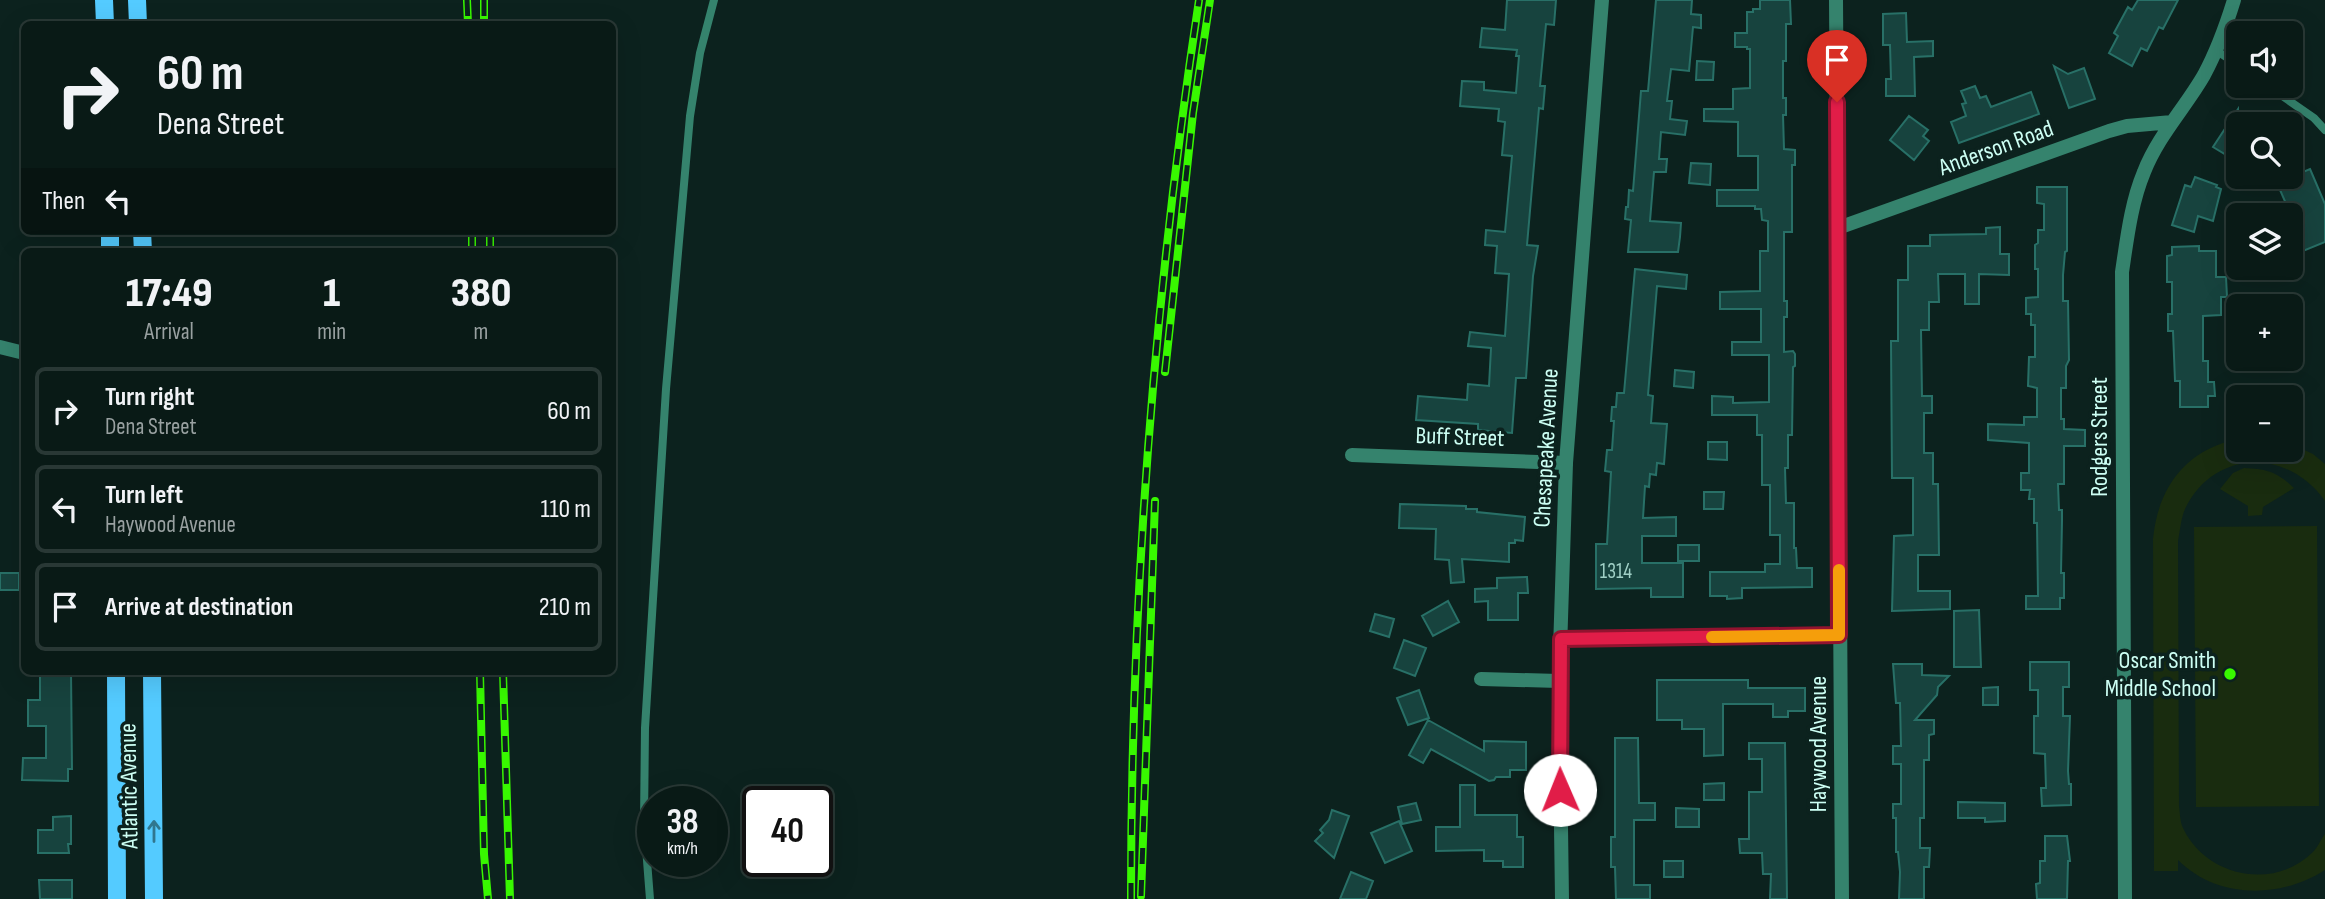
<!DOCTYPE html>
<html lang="en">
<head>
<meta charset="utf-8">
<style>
	:root { --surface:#091a16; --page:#12231f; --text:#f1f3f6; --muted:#99a1a1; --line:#293835 }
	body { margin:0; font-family:"Sofia Sans Condensed",sans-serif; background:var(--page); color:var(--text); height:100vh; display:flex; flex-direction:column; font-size:26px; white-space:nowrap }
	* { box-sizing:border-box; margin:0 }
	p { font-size:23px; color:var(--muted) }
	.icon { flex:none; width:38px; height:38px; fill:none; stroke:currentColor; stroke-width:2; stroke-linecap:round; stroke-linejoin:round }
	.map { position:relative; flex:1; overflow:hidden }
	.sheet { position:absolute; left:21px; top:248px; width:595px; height:427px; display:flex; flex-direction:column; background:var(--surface); border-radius:10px; box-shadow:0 7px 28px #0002,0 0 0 2px var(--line) }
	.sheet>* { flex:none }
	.banner { position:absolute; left:21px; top:21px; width:595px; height:214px; border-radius:10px; box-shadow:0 7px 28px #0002,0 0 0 2px var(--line); background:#091a16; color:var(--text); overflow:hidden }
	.fabs { position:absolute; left:2226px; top:21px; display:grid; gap:14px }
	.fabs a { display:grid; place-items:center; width:77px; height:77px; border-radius:10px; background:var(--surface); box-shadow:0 7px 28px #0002,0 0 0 2px var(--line); font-size:35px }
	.speed { position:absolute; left:637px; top:786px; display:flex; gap:14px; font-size:35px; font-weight:700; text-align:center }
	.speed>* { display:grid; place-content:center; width:91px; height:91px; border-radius:50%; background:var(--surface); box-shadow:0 7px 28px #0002,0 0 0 2px var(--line); line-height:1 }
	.speed small { font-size:18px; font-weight:400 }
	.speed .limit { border:4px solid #111; border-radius:10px; background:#fff; color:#111 }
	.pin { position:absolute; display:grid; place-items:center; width:60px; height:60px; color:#fff; margin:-72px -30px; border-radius:50% 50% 50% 0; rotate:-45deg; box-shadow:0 0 7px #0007 }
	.pin .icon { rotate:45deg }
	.me { position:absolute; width:77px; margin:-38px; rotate:359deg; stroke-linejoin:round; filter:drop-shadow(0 0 5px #0008) }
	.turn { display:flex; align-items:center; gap:24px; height:147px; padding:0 21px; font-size:32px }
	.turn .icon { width:91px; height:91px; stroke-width:2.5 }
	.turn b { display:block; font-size:49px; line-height:60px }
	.then { display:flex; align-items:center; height:66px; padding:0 21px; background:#0003; gap:14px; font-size:26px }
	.eta { display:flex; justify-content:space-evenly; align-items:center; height:119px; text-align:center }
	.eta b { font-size:42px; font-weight:800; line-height:49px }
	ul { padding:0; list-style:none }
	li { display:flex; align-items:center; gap:21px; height:88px; margin:0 14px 10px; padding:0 7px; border:4px solid var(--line); border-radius:10px }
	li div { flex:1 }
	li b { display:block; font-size:26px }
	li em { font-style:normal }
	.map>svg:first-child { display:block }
</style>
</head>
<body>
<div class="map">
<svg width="2325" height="899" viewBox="0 0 2325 899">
	<rect width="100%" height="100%" fill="#0c221e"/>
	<path fill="#192c0f" d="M2238,439V450H2291V444L2313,454L2325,464V501C2288,448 2214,449 2185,509C2181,518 2180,531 2178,541L2179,806C2180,813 2180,822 2183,828C2206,877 2274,891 2313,852C2318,847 2321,839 2325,834V870C2280,899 2217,899 2178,860V871H2154L2153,539C2158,488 2185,450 2238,439Z
		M2244,468C2268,469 2277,472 2294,488L2263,507L2262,515L2248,516V506L2220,489L2233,473Z
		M2317,526L2319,806L2196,807L2194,527Z"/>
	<path fill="#17433e" stroke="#287067" stroke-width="2" d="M1507,0H1556L1554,25L1546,24L1540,86H1545L1543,109L1539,108L1527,245L1538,246L1533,276L1526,378H1516L1512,433L1478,430V424L1416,420L1418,396L1467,400L1468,384L1489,386L1491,348L1468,346L1470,332L1505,336L1509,274L1495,273L1497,246L1485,245L1486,230L1505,232L1512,156L1502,155L1505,122L1498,121L1499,109L1460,106L1462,81L1484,82V90L1516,93L1519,56H1516L1517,50L1480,47L1482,28L1505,30Z
		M1656,0H1692L1691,14L1701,15V28L1693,27L1689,71L1671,69L1667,101H1672L1670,119L1687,121L1685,135L1661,132L1659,159H1667L1666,172H1654L1650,221L1681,223L1680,237L1678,252H1628L1631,220L1625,219L1626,207H1628L1629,190L1633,191L1641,91H1648Z
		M1760,0H1790L1791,24H1786V61H1783V98H1786V115H1783L1784,149L1795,150V165H1792V232H1784V301H1787V317H1784V352L1793,351L1795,354V366L1793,367L1792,435H1788V468H1785L1786,503H1794V548H1796L1797,568H1812V587L1742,588V598L1727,599V596H1710V572H1765V564H1780V535H1770V485H1762V435H1757V415H1712V396L1733,397V403L1769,402V355H1732V342H1761V309H1720V292L1760,291V251H1768V221L1762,220L1761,209H1755V206H1717V190H1758V156H1738V122L1704,121V109H1733V89L1750,88V49H1747V47H1735V33H1747V12H1753V9H1760Z
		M2138,0H2178L2163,29L2159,27L2147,51L2141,48L2132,66L2109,53L2118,36L2114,33L2128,7L2132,10Z
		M1906,13L1907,42L1933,41V56L1914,57L1915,96H1886V79H1891L1890,45H1883V14Z
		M1697,61L1714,62L1713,80H1696Z
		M2054,66L2068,74L2084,68L2095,99L2069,108Z
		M1975,86L1980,98L1986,96L1991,107L2031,92L2039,114L1959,143L1951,122L1966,116L1962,104L1966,103L1961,91Z
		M2238,109V150L2233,159L2213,147Z
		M1909,116L1928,130L1923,136L1929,141L1914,160L1890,140Z
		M1691,163L1711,164L1710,185L1689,183Z
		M2310,169L2325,204V242L2303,251L2291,247V215L2277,183Z
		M2195,177L2217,185L2216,187L2221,189L2213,221L2198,216L2194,232L2172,225L2185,185L2191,187Z
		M2037,187H2067V251L2065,252L2063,275V301H2068L2069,360L2066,366V388H2061V419H2064V429L2085,430V446H2064V484H2058L2059,510H2062V521L2061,573H2064V598H2060V609H2026V596H2038L2037,523H2034V499H2029L2030,490H2021V473H2029V443L1988,440V424L2024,425V417H2037V388L2028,386L2029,357H2035V325H2031V314H2026V298L2038,297V269H2035V245L2038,243V230H2044V204L2037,203Z
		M2000,227V254H2009V275L1979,274V304H1965V274H1938L1939,302H1929V330H1921L1922,396H1932V413H1924V453H1933V484H1938L1939,555H1918V591H1950V609L1892,611L1894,536L1913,535V478H1892L1891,341H1898V280H1908V246H1930V235L1986,234V228Z
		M2199,246V251H2216V277H2226L2227,297H2221V315L2203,316V361H2208V382H2214L2215,396H2208V407H2180V381H2175L2173,331H2168V314H2172V282H2167V256L2172,255V247Z
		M1635,269L1687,275L1686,289L1657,286L1648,395L1653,396L1651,423L1667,424L1664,464L1657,463L1656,475L1650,474L1649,487L1645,486L1643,518L1676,517V536H1642V563H1683V597H1651V588L1596,589V544H1607L1611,472L1605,471L1607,450H1612L1614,421H1611L1612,407H1616L1617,393H1624Z
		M1675,370L1694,372L1693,388L1674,386Z
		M1708,442H1727V460L1708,459Z
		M1704,492H1724L1723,509H1704Z
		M1400,504L1466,506V509H1477V512L1525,517L1523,541L1515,540V543H1509V562L1462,559L1464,582L1451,583L1449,560L1435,559L1436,529L1399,528Z
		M1678,545H1699V561H1678Z
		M0,573H19V590H0Z
		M1527,577L1528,593H1518V620H1488V601L1475,602V589L1497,588V578Z
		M1448,601L1459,622L1433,636L1422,616Z
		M1979,610L1981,667H1954V611Z
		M1375,614L1394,619L1389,637L1370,631Z
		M1404,640L1426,648L1415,676L1394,668Z
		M2030,662H2069V687H2063V716H2070L2068,771L2069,784H2071V805L2042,806L2041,788H2046L2045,754L2034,753V716H2038V690H2030Z
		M1893,664H1922V675L1949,676L1938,687L1937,695L1915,720H1934V734L1929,735V760H1924V818H1920V848H1930L1929,867H1924V899H1899L1900,872L1898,852H1896V818H1893V804H1901V764H1893V746H1901L1900,703H1896Z
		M40,672H71L72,769H68V781L22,780L23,758H46V726H28V700H40Z
		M1657,680H1748V688H1805V711H1788V717H1773V704H1723V755L1704,756V729H1682V720H1657Z
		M1998,687V705H1983V688Z
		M1419,690L1429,718L1408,725L1397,698Z
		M1428,720L1484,751V741L1526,742V770H1510V777H1496L1494,780L1489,781L1431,749L1423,763L1409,755Z
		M1615,738H1638L1639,803H1655V820H1634V885H1650V899H1616L1615,867H1611V837H1615Z
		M1749,743H1785L1787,899H1770L1771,874H1763L1762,853H1740L1739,839H1749V792H1762V759H1749Z
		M1724,783V800H1704V784Z
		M1460,785H1475V815H1517V837H1523V867H1503V861H1484V850L1436,851V827H1460Z
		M1958,802L2005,803V821L1985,822V818H1958Z
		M1416,803L1421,820L1402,824L1398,807Z
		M1676,808L1699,809V827H1676Z
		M1332,810L1349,816L1334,858L1315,841L1323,833L1320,830L1329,820Z
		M71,816V844H68L69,853H38V830H53V817Z
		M1399,821L1412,851L1385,863L1371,833Z
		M2045,836H2067L2070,861H2068L2067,899H2037L2036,884L2040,883V861H2045Z
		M1664,861H1683V877H1664Z
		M1351,872L1373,881L1366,899H1340Z
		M39,880H72V899H40Z"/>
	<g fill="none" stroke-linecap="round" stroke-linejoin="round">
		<path stroke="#35836d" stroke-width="8" d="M2217,51L2238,65
			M2268,86L2314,118L2325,130
			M650,899L644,822L645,728L666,389L690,116L700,53L714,0"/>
		<path stroke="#35836d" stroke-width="14" d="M1836,0L1842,899
			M1838,228L2109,131L2127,126L2172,122
			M0,347L24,353
			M1352,455L1566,463
			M1561,639L1839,635
			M1481,679L1559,681
			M2125,899L2122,272C2127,239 2131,203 2144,172C2158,136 2185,108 2204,75C2217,51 2226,26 2234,0"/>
		<path stroke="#35836d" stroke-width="14" d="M1562,899L1559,681L1566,463L1602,0"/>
		<path stroke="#54cbff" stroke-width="18" d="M104,0L105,24
			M137,0L138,24
			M110,231V252
			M142,231L143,252
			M116,672L117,899
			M152,672L154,899"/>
		<defs>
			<path id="rail" d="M467,0L468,24
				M484,0V24
				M472,231V252
				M490,231V252
				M1165,372L1193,113L1210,0
				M480,672L484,854L488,899
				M503,672L510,899
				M1141,896L1155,501
				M1131,899C1131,599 1154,297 1199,0"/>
		</defs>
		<use href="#rail" stroke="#38f800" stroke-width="8"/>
		<use href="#rail" stroke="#0c221e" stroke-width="5" stroke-dasharray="16" stroke-linecap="butt"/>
	</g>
	<defs><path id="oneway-shaft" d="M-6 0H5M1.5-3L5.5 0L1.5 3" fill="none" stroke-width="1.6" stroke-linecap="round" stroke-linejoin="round" transform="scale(1.75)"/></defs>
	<use stroke="#30768e" href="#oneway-shaft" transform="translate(154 831) rotate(-90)"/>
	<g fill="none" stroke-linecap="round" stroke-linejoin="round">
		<defs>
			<path id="route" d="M1560,790L1561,639L1839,635L1837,102"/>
		</defs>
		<use href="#route" stroke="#92132f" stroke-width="18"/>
		<use href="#route" stroke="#e11d48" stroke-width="12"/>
		<path stroke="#f59e0b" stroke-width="12" d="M1712,637L1839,635V570"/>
	</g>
	<circle fill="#38f800" stroke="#0c221e" stroke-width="2.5" cx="2230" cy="674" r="7"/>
	<g text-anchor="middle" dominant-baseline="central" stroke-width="7" stroke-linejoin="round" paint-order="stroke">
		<g font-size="21" fill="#a0d0c6">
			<text x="1616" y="571">1314</text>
		</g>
		<g font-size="24" fill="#cdfff4" stroke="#0c221e">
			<text transform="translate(1996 148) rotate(-20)">Anderson Road</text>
			<text transform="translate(1460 437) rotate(2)">Buff Street</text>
			<text transform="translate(2099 437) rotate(-90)">Rodgers Street</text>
			<text transform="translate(1546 448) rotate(-87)">Chesapeake Avenue</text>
			<text transform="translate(1818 744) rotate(-90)">Haywood Avenue</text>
			<text transform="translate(129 786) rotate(-91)">Atlantic Avenue</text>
		</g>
		<g font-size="24" fill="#cdfff4" stroke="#0c221e" text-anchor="end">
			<text x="2216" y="660">Oscar Smith<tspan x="2216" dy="28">Middle School</tspan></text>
		</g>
	</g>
</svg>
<div class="fabs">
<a><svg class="icon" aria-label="sound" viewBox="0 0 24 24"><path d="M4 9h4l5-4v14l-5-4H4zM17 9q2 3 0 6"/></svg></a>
<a><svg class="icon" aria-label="search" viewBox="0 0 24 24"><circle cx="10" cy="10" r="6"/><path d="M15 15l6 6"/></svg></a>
<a><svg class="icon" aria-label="layers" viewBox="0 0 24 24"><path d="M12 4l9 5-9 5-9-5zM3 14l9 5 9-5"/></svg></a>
<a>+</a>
<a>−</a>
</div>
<div class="speed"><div>38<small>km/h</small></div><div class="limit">40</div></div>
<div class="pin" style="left:1837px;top:102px;background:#d93025"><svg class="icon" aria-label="arrive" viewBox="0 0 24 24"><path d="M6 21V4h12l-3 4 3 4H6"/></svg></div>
<svg class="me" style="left:1560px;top:790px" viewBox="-20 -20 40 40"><circle r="19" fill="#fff"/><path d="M0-13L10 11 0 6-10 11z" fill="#e11d48"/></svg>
<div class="banner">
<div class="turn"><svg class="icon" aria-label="right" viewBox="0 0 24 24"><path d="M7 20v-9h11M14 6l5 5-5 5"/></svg><div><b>60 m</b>Dena Street</div></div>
<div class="then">Then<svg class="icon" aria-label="left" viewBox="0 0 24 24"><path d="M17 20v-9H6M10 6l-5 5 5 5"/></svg></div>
</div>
<section class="sheet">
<div class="eta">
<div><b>17:49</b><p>Arrival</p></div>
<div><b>1</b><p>min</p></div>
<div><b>380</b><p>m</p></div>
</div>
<ul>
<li><svg class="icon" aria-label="right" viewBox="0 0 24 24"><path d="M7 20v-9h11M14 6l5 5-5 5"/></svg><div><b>Turn right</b><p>Dena Street</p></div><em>60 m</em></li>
<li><svg class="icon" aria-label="left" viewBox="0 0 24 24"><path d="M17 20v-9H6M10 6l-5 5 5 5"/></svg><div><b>Turn left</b><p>Haywood Avenue</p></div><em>110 m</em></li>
<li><svg class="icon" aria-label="arrive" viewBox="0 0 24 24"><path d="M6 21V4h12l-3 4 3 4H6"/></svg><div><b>Arrive at destination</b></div><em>210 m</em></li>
</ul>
</section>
</div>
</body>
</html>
